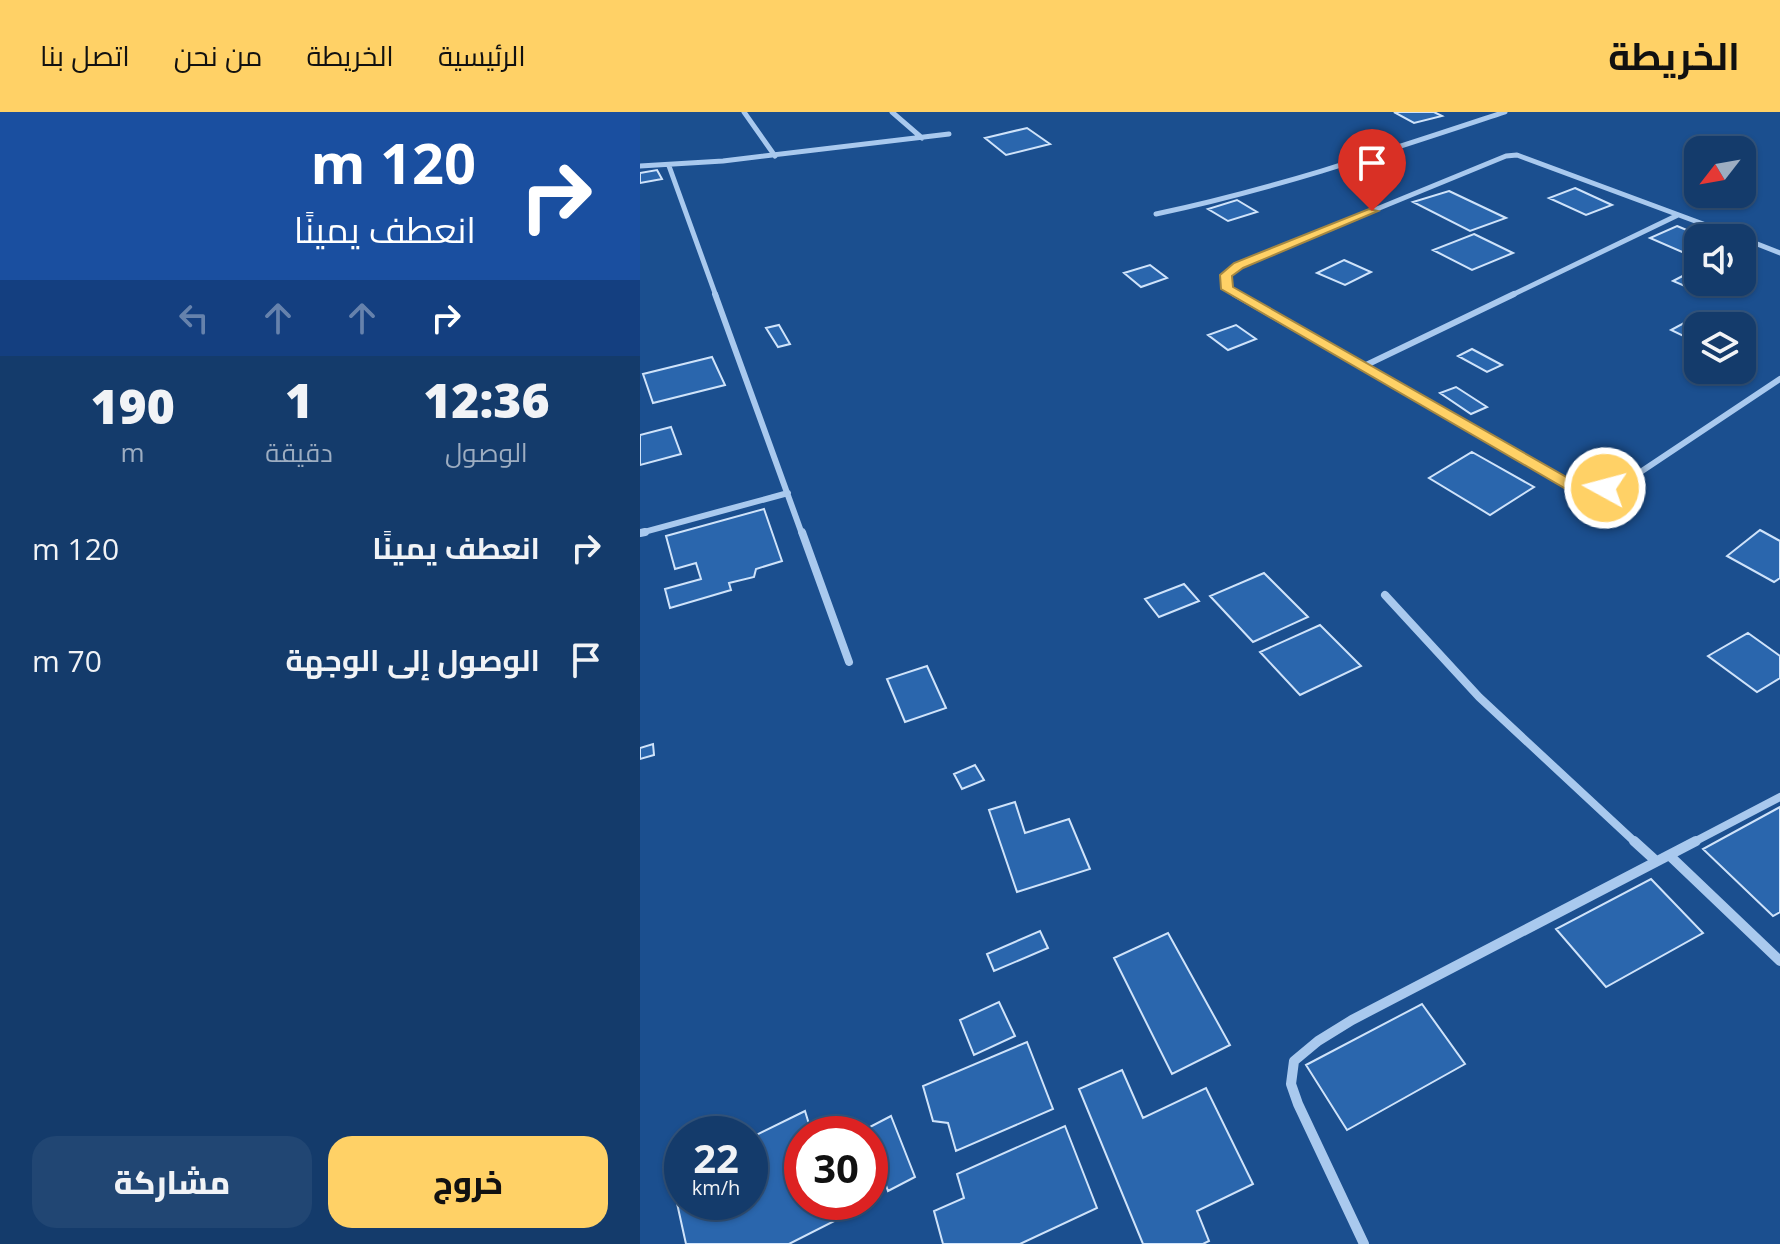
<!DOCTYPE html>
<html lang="ar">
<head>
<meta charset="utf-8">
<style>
	:root { --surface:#143b6b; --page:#214673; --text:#f1f3f6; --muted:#9dadc1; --line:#33557e; --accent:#ffd166 }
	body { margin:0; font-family:"Open Sans",Cairo,sans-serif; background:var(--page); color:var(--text); direction:rtl; height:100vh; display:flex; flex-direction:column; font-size:30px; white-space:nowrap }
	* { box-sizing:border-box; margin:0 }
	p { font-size:26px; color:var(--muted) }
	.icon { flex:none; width:44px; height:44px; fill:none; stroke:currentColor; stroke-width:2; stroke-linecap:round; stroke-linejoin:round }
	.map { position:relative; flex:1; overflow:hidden; direction:ltr }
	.drawer { display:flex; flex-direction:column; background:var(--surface); width:640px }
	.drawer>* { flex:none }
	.top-card { background:#1a4fa0; color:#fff; overflow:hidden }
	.needle { width:52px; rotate:239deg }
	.fabs { position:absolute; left:1044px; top:24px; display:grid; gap:16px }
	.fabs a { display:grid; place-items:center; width:72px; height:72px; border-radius:16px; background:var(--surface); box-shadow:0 2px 6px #0004,0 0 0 2px var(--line); font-size:40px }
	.speed { position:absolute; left:24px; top:1004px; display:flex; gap:16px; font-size:40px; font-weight:700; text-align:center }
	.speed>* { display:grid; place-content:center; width:104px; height:104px; border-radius:50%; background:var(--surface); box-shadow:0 2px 6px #0004,0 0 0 2px var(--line); line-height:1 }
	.speed small { font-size:20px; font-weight:400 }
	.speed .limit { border:12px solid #d22; background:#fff; color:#111 }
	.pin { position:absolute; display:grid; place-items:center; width:68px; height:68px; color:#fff; margin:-82px -34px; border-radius:50% 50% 50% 0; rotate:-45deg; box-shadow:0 0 8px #0007 }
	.pin .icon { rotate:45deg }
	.me { position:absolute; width:88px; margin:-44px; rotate:277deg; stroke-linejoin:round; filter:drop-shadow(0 0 6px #0008) }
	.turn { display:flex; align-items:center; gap:28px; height:168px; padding:0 32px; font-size:36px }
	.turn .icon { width:104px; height:104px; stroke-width:2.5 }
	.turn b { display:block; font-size:56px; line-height:68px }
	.lanes { display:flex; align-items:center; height:76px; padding:0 32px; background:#0003; justify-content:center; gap:40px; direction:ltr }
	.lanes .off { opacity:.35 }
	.eta { display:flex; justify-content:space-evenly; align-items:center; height:136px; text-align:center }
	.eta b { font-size:48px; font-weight:800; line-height:56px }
	.primary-button { display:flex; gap:16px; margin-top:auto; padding:16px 32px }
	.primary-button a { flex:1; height:92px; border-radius:24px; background:var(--accent); color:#111; font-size:32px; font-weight:800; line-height:92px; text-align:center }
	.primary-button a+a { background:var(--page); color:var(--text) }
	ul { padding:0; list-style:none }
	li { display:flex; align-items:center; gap:24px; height:112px; padding:0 32px }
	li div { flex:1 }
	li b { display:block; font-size:30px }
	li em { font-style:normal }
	header { display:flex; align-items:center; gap:48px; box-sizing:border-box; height:112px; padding:0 40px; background:var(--accent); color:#111 }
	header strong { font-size:38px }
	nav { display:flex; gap:44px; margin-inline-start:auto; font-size:28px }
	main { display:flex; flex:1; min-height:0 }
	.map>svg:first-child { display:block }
</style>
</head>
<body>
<header>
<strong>الخريطة</strong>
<nav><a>الرئيسية</a><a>الخريطة</a><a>من نحن</a><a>اتصل بنا</a></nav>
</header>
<main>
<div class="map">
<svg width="1140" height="1132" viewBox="0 0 1140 1132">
	<rect width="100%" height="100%" fill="#1b4f8f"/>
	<path fill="#2a66ad" stroke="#cfe3fa" stroke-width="2" d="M754,0H794L802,4L774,11Z
		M387,16L410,32L366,43L345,26Z
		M17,58L22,67L0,71V61Z
		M935,76L972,93L946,103L909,86Z
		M809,79L866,106L830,119L773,90Z
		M597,88L617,100L588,109L568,97Z
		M1037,114L1066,126H1058V138L1049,143L1010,126Z
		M834,122L873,141L832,158L793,138Z
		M704,148L731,160L705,173L677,161Z
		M510,153L527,166L501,175L484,161Z
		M1058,156V170H1093L1068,184L1033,169Z
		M1057,204L1078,214H1058V231L1031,218Z
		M139,213L150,232L138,235L126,216Z
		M596,213L616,227L588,238L568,223Z
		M832,237L862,253L847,260L818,244Z
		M72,245L85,273L13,291L3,262Z
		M816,275L847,295L831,302L800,281Z
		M31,315L41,342L0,353V323Z
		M832,340L894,375L850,403L789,366Z
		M124,397L142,449L116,457L114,465L89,471L91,478L30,496L25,477L61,467L56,451L35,457L26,424Z
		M1120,418L1140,429V466L1134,470L1087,444Z
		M624,461L668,505L613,530L570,484Z
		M544,472L559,489L519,505L505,487Z
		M680,513L721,554L660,583L620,540Z
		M1108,521L1140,544V566L1117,580L1068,544Z
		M287,554L306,596L265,610L247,567Z
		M13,632L14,643L0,647V636Z
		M335,653L344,668L322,677L314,662Z
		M375,690L385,721L429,707L450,757L377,780L349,698Z
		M1140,695V800L1133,804L1063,737Z
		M1011,767L1063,821L966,875L916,817Z
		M400,819L408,836L354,859L347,842Z
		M528,821L590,933L532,962L474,846Z
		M359,890L375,924L334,943L320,908Z
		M782,892L825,952L707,1018L666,953Z
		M387,930L413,997L316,1039L308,1011L293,1009L283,974Z
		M482,958L503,1006L566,976L613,1072L557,1099L569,1129L563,1132H503L439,977Z
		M165,999L172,1022H162V1090H218L220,1096L149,1132H46L31,1064L42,1058V1090H110V1026Z
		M251,1004L275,1065L248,1079L226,1017Z
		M425,1014L457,1096L380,1132H303L294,1099L324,1086L317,1062Z"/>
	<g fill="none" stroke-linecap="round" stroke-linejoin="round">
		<path stroke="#a9c9ee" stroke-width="5" d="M104,0L135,44
			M252,0L282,26
			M0,54L83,49L309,22
			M29,54L76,184
			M516,102C635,77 750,38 865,0
			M1102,126L1140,141
			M597,184L587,177L586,163L598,154L866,44L877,43L1101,126
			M870,184L1038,103"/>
		<path stroke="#a9c9ee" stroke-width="6" d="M75,182L162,422
			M594,182L932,374C954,380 969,374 990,367L1140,267
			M722,255L874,182
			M0,421L148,381"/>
		<path stroke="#a9c9ee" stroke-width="8" d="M162,420L209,550
			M0,421L5,420
			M745,483L839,585L996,731
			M1052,731L1140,685"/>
		<path stroke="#a9c9ee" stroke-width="10" d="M994,729L1016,749
			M1029,743L1140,849
			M724,1132L658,992L651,972L654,949L678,929L712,908L1056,729"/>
	</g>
	<path fill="#ffd166" stroke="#a68842" stroke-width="2" d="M729,97L738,99L603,156L592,164L593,175L937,371L970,373V379L947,382L926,377L581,177L580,163L594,151Z"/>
</svg>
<div class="fabs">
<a><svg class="needle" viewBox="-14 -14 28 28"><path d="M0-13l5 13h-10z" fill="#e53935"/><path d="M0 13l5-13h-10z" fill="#9dadc1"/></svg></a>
<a><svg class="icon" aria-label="sound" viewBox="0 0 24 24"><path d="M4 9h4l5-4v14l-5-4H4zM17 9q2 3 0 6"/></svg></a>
<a><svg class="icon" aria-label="layers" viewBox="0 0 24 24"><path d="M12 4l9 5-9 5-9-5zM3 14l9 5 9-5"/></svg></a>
</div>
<div class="speed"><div>22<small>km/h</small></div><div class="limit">30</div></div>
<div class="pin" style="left:732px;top:99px;background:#d93025"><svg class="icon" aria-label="arrive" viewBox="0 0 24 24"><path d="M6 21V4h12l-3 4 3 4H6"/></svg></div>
<svg class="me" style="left:965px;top:376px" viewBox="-20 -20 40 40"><circle r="17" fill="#ffd166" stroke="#fff" stroke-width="3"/><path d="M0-11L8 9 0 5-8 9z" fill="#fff"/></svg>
</div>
<section class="drawer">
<div class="top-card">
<div class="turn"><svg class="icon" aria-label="right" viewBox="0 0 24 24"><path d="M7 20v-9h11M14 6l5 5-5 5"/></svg><div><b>120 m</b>انعطف يمينًا</div></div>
<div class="lanes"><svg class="icon off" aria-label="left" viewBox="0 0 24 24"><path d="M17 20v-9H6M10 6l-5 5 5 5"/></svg><svg class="icon off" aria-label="ahead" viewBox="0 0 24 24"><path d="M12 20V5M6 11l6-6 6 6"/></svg><svg class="icon off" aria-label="ahead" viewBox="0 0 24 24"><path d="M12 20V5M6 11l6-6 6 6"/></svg><svg class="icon" aria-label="right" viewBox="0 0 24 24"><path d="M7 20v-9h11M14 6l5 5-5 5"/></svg></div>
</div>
<div class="eta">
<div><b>12:36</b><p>الوصول</p></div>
<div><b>1</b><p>دقيقة</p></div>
<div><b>190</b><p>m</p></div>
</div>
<ul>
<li><svg class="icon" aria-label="right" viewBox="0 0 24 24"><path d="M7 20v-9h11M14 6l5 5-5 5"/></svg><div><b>انعطف يمينًا</b></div><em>120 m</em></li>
<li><svg class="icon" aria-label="arrive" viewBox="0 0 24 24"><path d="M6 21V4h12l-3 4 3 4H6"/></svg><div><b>الوصول إلى الوجهة</b></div><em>70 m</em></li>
</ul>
<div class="primary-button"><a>خروج</a><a>مشاركة</a></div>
</section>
</main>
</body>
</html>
